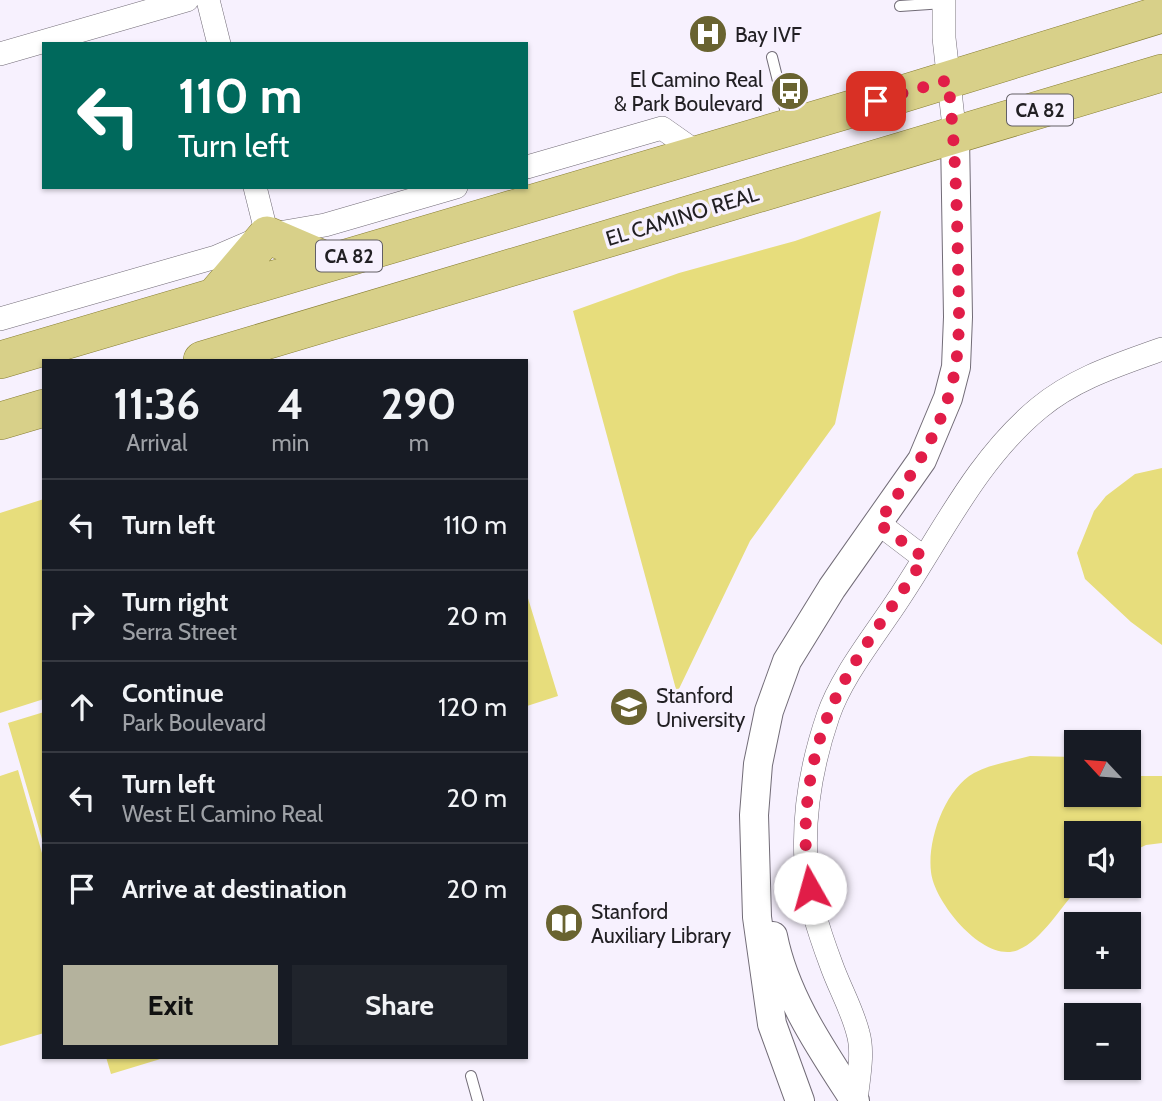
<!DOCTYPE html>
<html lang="en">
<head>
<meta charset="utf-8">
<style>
	:root { --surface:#171b24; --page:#20242c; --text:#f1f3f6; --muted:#9ea1a6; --line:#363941; --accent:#b4b29d }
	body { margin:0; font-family:Cabin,sans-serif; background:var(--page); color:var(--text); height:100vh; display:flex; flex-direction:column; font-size:26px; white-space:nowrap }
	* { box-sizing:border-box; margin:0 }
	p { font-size:23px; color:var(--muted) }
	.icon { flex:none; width:38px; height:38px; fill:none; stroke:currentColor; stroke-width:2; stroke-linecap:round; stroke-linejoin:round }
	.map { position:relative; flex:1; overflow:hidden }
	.drawer { position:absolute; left:42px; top:359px; width:486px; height:700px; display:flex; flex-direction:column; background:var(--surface); border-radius:0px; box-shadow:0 2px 5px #0004 }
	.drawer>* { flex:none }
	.guide { position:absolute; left:42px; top:42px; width:486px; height:147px; border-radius:0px; box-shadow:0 2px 5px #0004; background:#00695c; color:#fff; overflow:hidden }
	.needle { width:46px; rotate:296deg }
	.controls { position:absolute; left:1064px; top:730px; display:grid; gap:14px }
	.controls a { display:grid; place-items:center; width:77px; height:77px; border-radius:0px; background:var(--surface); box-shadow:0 2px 5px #0004; font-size:35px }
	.pin { position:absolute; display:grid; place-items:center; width:60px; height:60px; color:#fff; margin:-30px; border-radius:14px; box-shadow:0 4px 10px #0006 }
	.me { position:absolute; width:77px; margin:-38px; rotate:353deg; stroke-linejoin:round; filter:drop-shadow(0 0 5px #0008) }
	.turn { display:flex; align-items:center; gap:24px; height:147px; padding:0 21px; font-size:32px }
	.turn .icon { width:91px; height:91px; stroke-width:2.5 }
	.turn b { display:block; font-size:49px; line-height:60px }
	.eta { display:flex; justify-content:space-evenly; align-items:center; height:119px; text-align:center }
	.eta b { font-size:42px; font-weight:800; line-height:49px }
	.cta { display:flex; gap:14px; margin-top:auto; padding:14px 21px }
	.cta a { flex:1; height:80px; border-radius:0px; background:var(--accent); color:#111; font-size:28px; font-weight:800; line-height:80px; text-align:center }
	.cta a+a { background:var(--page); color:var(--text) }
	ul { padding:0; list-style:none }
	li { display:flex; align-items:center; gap:21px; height:91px; padding:0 21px; border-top:2px solid var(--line) }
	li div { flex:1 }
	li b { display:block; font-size:26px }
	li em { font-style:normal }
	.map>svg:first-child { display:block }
</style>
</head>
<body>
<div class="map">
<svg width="1162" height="1101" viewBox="0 0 1162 1101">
	<rect width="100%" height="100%" fill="#f7f1fe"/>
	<path fill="#e7dd7c" d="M881,211L835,424L750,541L677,693L573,311L679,273L795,241Z
		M1162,468V645L1131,622L1085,579L1077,553L1094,511L1106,496L1135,474Z
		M44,499V699L0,713V513Z
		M527,595L558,696L527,706Z
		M44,712V846L8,723Z
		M1030,756L1076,757V794H1129V776H1162V843L1146,845L1129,853V833H1076V886H1081C1061,905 1043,940 1018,950C984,964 934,902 931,872C927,840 945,789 974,773C991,764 1012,761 1030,756Z
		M18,770L44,860V1033L0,1046V776Z
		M106,1057H167L111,1074Z"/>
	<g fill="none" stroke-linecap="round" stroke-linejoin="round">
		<defs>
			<path id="service" d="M900,6L944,3
				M772,57L788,121
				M471,1076L478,1101"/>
			<path id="minor" d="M208,0L219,44
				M944,0V38L955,136
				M0,54L187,0
				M527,167L662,128L699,154
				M255,187L267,235
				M0,319L216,257L267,235L325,225L456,187
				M878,523L924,558
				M856,1101C858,1080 864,1053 858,1033C852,1009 839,987 831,964C819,932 807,896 806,862C803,812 812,763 828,716C840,681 866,647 887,616C936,547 972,463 1039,408C1075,378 1118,365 1162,349"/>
			<path id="tertiary" d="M773,936C785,997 822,1050 855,1101
				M800,1101L772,1024L757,917L754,815L758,764L769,711L787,661L832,588L922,460L948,398L956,367L958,317L955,136"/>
			<path id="primary" d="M215,296L267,235L330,262
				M0,360L902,94L1162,14
				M202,360L1162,73
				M0,421L44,408"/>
		</defs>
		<use href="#service" stroke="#726c77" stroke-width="12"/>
		<use href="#minor" stroke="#726c77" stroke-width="24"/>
		<use href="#tertiary" stroke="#726c77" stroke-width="30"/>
		<use href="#primary" stroke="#877e33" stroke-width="38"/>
		<use href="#service" stroke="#fff" stroke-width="10"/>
		<use href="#minor" stroke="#fff" stroke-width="23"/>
		<use href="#tertiary" stroke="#fff" stroke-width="28"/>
		<use href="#primary" stroke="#d8d089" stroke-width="37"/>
	</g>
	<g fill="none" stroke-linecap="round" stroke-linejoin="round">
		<path stroke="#e11d48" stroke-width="12" stroke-dasharray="0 21.6" d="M810,888C800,831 807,767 829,713C851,659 893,608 924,558L878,523C906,483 933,445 948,398C962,356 959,309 958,266C957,203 955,142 948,80L876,101"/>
	</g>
	<defs>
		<symbol id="hospital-disc" viewBox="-11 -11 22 22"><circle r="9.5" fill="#696330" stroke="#f7f1fe"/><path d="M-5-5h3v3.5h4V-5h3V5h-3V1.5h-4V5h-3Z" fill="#fff"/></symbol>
		<symbol id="bus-disc" viewBox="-11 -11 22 22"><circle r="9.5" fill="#696330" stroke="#f7f1fe"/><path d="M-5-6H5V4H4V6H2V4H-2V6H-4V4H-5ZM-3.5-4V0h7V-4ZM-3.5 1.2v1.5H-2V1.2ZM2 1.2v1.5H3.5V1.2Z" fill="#fff"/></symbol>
		<symbol id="university-disc" viewBox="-11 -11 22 22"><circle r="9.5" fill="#696330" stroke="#f7f1fe"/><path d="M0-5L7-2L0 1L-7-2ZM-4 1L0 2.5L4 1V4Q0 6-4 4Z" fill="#fff"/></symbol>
		<symbol id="library-disc" viewBox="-11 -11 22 22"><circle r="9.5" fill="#696330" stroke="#f7f1fe"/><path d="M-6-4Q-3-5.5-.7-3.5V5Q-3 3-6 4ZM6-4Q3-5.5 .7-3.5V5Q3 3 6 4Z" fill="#fff"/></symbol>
	</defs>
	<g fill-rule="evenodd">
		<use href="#hospital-disc" x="686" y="12" width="44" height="44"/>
		<use href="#bus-disc" x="768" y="69" width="44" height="44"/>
		<use href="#university-disc" x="607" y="685" width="44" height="44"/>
		<use href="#library-disc" x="542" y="901" width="44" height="44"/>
	</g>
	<g text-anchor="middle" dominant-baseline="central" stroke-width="7" stroke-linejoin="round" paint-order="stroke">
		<g fill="#f7f1fe" stroke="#625f65" stroke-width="2">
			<rect x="1007" y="94.5" width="66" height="31" rx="5"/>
			<rect x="316" y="240.5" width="66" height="31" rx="5"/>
		</g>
		<g font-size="19" font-weight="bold" fill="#222024">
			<text x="1040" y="110">CA 82</text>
			<text x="349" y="256">CA 82</text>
		</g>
		<g font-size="21" fill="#222024" stroke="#f7f1fe" text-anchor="start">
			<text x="735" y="34">Bay IVF</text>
			<text x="763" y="79" text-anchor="end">El Camino Real<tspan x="763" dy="24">&amp; Park Boulevard</tspan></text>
			<text x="656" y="695">Stanford<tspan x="656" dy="24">University</tspan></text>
			<text x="591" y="911">Stanford<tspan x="591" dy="24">Auxiliary Library</tspan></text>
		</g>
		<g font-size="21" fill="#222024" stroke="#f7f1fe">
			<text transform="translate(682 216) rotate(-17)">EL CAMINO REAL</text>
		</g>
	</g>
</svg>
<div class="controls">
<a><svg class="needle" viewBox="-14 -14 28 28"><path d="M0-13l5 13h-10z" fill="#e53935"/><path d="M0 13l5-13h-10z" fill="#9ea1a6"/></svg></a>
<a><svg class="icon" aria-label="sound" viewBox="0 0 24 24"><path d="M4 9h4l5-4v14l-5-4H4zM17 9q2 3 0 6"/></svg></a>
<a>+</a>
<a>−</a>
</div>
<div class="pin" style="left:876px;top:101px;background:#d93025"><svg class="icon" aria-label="arrive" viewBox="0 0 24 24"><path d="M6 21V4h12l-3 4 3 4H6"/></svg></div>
<svg class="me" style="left:810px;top:888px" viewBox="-20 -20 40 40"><circle r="19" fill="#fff"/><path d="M0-13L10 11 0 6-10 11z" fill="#e11d48"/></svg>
<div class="guide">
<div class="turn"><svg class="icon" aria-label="left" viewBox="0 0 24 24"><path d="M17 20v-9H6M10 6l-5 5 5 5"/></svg><div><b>110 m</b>Turn left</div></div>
</div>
<section class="drawer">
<div class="eta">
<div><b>11:36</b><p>Arrival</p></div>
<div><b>4</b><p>min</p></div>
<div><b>290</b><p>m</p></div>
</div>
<ul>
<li><svg class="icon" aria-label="left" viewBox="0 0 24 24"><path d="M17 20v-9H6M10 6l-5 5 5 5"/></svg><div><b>Turn left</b></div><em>110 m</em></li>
<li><svg class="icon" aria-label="right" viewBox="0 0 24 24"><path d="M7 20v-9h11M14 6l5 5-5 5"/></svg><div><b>Turn right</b><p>Serra Street</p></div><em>20 m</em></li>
<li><svg class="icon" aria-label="ahead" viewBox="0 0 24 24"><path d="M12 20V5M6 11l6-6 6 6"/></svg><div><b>Continue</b><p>Park Boulevard</p></div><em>120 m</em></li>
<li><svg class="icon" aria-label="left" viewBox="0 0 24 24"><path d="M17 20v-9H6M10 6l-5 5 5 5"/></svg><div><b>Turn left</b><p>West El Camino Real</p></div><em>20 m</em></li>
<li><svg class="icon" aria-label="arrive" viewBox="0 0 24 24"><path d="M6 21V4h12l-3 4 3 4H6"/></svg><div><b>Arrive at destination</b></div><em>20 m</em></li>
</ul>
<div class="cta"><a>Exit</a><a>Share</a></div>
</section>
</div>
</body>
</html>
